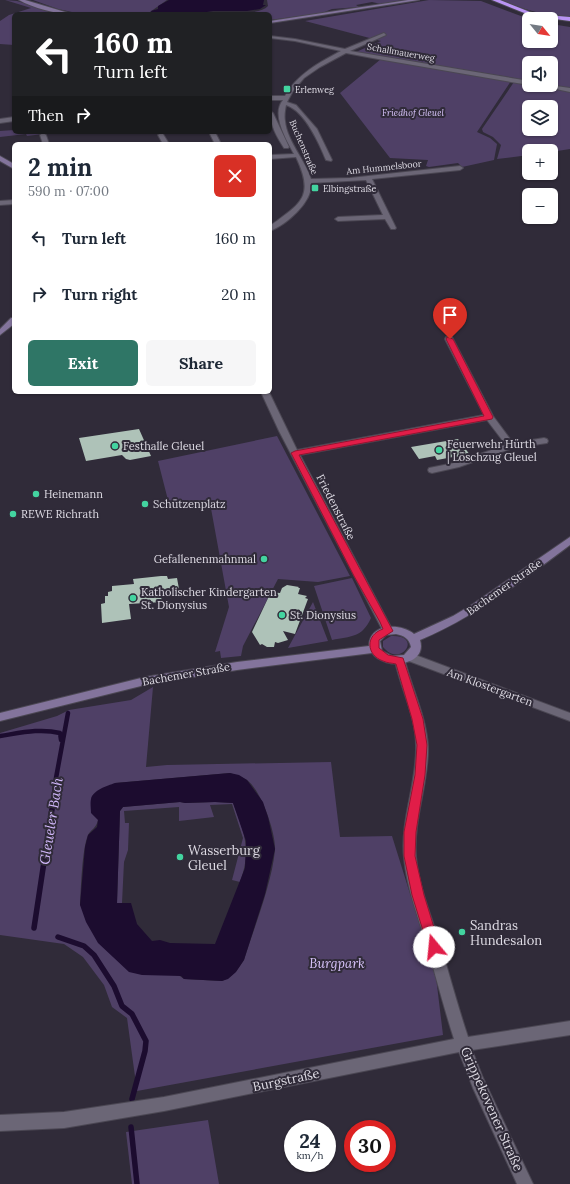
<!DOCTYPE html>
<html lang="en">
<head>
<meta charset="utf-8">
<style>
	:root { --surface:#fff; --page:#f6f6f7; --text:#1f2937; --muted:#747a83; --accent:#2f7666 }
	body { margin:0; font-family:Lora,serif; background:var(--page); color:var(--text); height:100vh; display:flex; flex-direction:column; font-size:15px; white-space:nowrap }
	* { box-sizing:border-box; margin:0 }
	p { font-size:13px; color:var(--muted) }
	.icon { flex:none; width:22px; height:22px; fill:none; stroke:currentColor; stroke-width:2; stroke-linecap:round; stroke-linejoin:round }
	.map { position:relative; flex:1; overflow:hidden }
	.panel { position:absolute; left:12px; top:142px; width:260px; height:252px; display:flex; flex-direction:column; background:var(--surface); border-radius:6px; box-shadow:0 1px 3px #0004 }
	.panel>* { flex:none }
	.banner { position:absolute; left:12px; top:12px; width:260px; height:122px; border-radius:6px; box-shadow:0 1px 3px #0004; background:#202124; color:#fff; overflow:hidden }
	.needle { width:26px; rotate:120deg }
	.controls { position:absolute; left:522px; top:12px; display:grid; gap:8px }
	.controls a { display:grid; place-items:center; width:36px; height:36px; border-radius:6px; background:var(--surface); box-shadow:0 1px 3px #0004; font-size:20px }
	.speed { position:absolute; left:284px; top:1120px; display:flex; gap:8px; font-size:20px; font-weight:700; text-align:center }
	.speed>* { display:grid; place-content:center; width:52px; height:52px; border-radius:50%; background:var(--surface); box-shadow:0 1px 3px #0004; line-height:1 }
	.speed small { font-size:10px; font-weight:400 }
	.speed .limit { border:6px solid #d22; background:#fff; color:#111 }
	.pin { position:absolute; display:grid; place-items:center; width:34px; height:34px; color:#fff; margin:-41px -17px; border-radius:50% 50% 50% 0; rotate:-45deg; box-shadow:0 0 4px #0007 }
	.pin .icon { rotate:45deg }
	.me { position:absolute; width:44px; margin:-22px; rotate:343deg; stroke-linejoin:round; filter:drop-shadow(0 0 3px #0008) }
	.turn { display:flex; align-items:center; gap:14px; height:84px; padding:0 16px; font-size:18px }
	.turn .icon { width:52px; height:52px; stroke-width:2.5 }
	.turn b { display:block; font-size:28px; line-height:34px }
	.then { display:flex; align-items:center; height:38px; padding:0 16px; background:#0003; gap:8px; font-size:15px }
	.round { display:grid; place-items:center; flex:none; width:42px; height:42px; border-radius:6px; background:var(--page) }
	.headline { display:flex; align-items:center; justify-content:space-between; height:68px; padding:0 16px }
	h1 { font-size:24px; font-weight:800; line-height:30px }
	.button { display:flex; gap:8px; margin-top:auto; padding:8px 16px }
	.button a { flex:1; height:46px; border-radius:6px; background:var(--accent); color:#fff; font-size:16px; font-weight:800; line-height:46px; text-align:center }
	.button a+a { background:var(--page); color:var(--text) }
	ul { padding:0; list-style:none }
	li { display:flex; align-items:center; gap:12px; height:56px; padding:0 16px }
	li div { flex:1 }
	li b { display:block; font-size:15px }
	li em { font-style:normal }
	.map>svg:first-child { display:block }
</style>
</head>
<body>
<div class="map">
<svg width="570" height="1184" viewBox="0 0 570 1184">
	<rect width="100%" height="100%" fill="#302b39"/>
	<path fill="#4f4066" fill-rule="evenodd" d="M5,0L17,1L60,14H14V45L0,44V21L9,15L31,8Z
		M33,0H167L147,14H81L58,9Z
		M267,0H403L381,4L372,2L356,5L359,7L332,9L322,13L270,20V14H199C216,11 257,18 268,6Z
		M429,0L481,1L529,19V41H551V24L570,27V89L545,85H551V63H529V82L513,80L514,78L356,52L381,41L305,21Z
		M500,0H570V17C544,16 523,9 500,0Z
		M381,59L511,81L477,132L490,138L497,144L494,160L462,167L458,163L429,167L426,166L428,160L390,158L340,93Z
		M514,82L570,91V149L551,152L529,151V155L497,159L501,145L493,137L483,132L482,129ZM529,107H551V129H529Z
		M14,130V132H46L43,134L27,136L26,134L0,137V131Z
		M277,436L350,576L318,582L278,579L243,646L241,656L221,658L220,651L215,652L229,607L210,503L170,508L158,461Z
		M352,578L371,618C362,638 351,636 332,640L314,586Z
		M313,602L328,641L288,648Z
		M391,636C424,634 401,669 383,647V641Z
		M153,687L146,767L167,765L331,762L340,837L392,836L436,977L443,1035L137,1091L127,1018L112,1007L104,985L83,957L64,944L0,935V733L57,716L69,710L131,700ZM230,773C235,775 242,777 247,780C261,790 276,833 275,850C272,883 254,928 244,960C238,969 233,977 222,981L184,979L80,905C81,889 82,849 88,835C91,829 96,829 98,820L115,783Z
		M180,802L185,803L215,802L233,803C244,833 252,849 240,882L232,880L243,838L232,804L210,805L214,817L179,821V807L124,811L125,823H129L128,850L124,862L122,903H117L120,811L123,807Z
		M208,1120L219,1184H132L126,1132Z"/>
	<path fill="#1c0c2f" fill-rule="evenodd" d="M169,0H264L263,5H266L260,9L247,11H213L194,14L152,13L151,11L158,9V6Z
		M230,773L239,775L247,780L263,802L268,817L275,849L265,894L244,960L236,972L228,979L222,981L184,979L181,976L142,975L129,972L98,943L86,922L80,905L85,847L88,835L97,827L98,820L91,813C91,809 90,803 91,799C93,790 107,786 115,783ZM180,802L185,803L215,802L233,803L246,841L245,868L215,944L170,943L160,940L152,941L137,924L131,903H117L120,811L123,807Z"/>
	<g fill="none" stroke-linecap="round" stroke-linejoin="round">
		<path stroke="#1c0c2f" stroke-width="4.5" d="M0,736C20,733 40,728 60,733L61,740
			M52,810L56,778L68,713"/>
		<path stroke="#1c0c2f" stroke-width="5.5" d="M34,928L52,809
			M58,937L84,946L94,955L114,986L122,1006L132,1014L146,1041L145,1051L132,1099
			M131,1127L137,1184"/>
	</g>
	<path fill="#aec2b8" d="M139,429L151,456L130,460L126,459L122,455L86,461L79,438Z
		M458,439L470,455L454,459L453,457L437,460L435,456L419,459L411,447Z
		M161,576H167L168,579L177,578L179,589L160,591L162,602L129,604L131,619L102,623L101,604L105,603V596H108V592L112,591V586L134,584L133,579Z
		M287,585L299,587L298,588H300L298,594L307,596L305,598L308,599L295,634L283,631L288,640L278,643L275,642L274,647H267L262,644L260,645L252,632L271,592L280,593L282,588Z"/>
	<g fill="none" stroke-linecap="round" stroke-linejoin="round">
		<defs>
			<path id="street" d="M384,33L386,35L350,51L529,81V85L378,59L346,53L320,67L304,78L293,91L287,102L296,105L317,129L332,160L331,161L326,160C319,143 305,111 286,105C285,110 284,116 285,121C287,141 305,160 311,179L350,178L460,166L463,168L460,170L372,179L396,228L395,229H391L385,219L338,221L335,219L338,217L383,215L366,180L311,183C313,202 286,225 270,231V226C301,203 315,197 296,157L270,159V155L294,154C286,139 271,114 283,100H270V96H285C296,75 320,62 341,51L295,41L270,38V36L295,39L345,49Z
				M537,85H549L570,88V92Z
				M270,111L273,113L289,147L288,148H284C277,137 270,125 270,111Z
				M14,117V121L0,123V119Z
				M209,132H215L221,144H215Z
				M43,133L46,135L49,144H43L40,135Z
				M161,133L163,134L169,144H163L158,135Z
				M14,200V204L0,205V201Z
				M446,337H452L453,339L493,416L513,443L544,438L547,439L548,441L547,443L513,448L459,467L432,473L429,472L428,470L429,468L454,463L506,445L487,420L300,455L393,631L392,634H384L383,631L279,431L261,392H269L297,450L484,415L445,339Z
				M410,653L570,713V721L406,660L405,657L406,654Z
				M400,657L404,658L405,661C412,689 426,716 428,746C429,783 413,819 416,857C419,888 432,918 441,947C450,977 458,1007 468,1037L570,1021V1035L472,1050L483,1078L533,1184H517L473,1088L459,1052L164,1111L64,1128L0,1131V1115L64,1112L164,1097L454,1039C444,1008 436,977 427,946C418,917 407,888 404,858C400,820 417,784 416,746C416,717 401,689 395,661L396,658Z"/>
			<path id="secondary" d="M19,0H25L72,14C56,14 33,8 19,0Z
				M408,0H419L270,23V21Z
				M0,156L14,164V169L0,161Z
				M11,318H14V324L0,335V329Z
				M570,537V545C522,581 476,616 420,640C428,666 385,671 372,653L237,670L145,685L0,721V713L145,677L237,662L369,646C369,623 401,623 414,634L453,616L473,604ZM396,634C404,636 409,638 411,647L404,655L392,656L382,651L380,641L386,635Z"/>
			<path id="highway" d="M492,0H500L535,14L570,17V21L532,16Z"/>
		</defs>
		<use href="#street" stroke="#4b4753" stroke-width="2"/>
		<use href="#secondary" stroke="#4b4753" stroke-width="2"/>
		<use href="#highway" stroke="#4b4753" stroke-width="2"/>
		<use href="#street" fill="#6b6676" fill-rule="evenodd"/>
		<use href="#secondary" fill="#83749c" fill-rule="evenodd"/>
		<use href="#highway" fill="#ba94f4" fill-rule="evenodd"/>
	</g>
	<path fill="#e11d48" stroke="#92132f" d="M447,337L453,339L493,417L492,419L299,455L393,631L379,640V648L388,655L403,658L423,719L427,745L425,775L416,832L415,856L424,895L440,947L439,951L434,952L430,951L428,947L412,895L404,856V832L415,775L417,745L412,719L396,664C392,663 387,663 383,661C366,655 365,635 383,629L380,622L354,576L291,453L295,451L484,416L446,339Z"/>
	<g fill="#43d4a0" stroke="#302b39" stroke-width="1.5">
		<rect x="283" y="85" width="8" height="8" rx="2"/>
		<rect x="311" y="184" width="8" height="8" rx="2"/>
		<circle cx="115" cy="446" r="4"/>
		<circle cx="439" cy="450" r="4"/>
		<circle cx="36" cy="494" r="4"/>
		<circle cx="145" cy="504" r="4"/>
		<circle cx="13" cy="514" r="4"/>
		<circle cx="264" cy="559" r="4"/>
		<circle cx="133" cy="598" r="4"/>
		<circle cx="282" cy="615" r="4"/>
		<circle cx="180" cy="857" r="4"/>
		<circle cx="462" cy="932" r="4"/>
	</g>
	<g text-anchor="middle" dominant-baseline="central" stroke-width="4" stroke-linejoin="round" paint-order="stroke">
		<g font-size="9" fill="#dedbe4" stroke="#302b39">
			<text transform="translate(401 52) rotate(10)">Schallmauerweg</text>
			<text transform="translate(304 147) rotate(67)">Buchenstraße</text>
			<text transform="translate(384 167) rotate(-6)">Am Hummelsboor</text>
		</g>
		<g font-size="9" fill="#dedbe4" stroke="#302b39" text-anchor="start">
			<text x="295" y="89">Erlenweg</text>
			<text x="323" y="188">Elbingstraße</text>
		</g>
		<g font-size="9" font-style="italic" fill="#d8c4fb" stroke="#302b39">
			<text x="413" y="112">Friedhof Gleuel</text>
		</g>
		<g font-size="11" fill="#dedbe4" stroke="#302b39" text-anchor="start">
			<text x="447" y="444">Feuerwehr Hürth<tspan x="447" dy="13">| Löschzug Gleuel</tspan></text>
			<text x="123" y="446">Festhalle Gleuel</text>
			<text x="44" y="494">Heinemann</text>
			<text x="153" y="504">Schützenplatz</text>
			<text x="21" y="514">REWE Richrath</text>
			<text x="256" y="559" text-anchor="end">Gefallenenmahnmal</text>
			<text x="141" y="592">Katholischer Kindergarten<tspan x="141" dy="13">St. Dionysius</tspan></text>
			<text x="290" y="615">St. Dionysius</text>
		</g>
		<g font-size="11" fill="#dedbe4" stroke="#302b39">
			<text transform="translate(336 507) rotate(63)">Friedenstraße</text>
			<text transform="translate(504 587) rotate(-35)">Bachemer Straße</text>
			<text transform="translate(186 674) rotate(-10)">Bachemer Straße</text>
			<text transform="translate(490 687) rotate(20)">Am Klostergarten</text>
		</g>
		<g font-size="13" fill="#dedbe4" stroke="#302b39" text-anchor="start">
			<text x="188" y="850">Wasserburg<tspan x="188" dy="15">Gleuel</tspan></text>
			<text x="470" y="925">Sandras<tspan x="470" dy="15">Hundesalon</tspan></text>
		</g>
		<g font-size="13" font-style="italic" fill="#d8c4fb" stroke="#302b39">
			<text x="337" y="963">Burgpark</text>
		</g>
		<g font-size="13" fill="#dedbe4" stroke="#302b39">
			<text transform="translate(286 1080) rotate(-12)">Burgstraße</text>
			<text transform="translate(492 1109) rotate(66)">Grippekovener Straße</text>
		</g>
		<g font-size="14" font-style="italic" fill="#d3b9fd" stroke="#302b39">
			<text transform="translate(51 821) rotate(-81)">Gleueler Bach</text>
		</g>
	</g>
</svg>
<div class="controls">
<a><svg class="needle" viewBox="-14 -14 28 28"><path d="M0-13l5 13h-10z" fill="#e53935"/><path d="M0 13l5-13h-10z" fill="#747a83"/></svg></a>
<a><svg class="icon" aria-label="sound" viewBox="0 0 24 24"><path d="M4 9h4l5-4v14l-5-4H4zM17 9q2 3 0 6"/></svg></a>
<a><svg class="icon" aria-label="layers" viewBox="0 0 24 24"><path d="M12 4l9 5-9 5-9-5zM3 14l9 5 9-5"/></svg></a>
<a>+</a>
<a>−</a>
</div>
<div class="speed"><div>24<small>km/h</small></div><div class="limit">30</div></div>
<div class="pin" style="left:450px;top:339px;background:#d93025"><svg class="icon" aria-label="arrive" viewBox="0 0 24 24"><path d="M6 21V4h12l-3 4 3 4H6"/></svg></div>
<svg class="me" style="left:434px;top:947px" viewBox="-20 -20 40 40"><circle r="19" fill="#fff"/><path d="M0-13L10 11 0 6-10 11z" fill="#e11d48"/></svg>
<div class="banner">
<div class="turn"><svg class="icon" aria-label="left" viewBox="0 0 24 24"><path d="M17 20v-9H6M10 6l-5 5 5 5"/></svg><div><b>160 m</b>Turn left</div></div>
<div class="then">Then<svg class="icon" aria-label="right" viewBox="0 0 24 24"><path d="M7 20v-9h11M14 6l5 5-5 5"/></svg></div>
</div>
<section class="panel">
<div class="headline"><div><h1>2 min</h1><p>590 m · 07:00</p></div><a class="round" style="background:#d93025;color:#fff"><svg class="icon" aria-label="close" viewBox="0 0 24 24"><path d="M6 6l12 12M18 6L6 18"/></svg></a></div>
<ul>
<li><svg class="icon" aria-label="left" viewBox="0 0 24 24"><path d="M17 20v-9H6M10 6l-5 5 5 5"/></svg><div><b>Turn left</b></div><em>160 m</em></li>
<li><svg class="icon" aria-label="right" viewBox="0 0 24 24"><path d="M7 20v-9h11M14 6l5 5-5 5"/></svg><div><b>Turn right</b></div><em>20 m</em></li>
</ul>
<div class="button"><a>Exit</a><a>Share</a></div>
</section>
</div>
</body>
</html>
